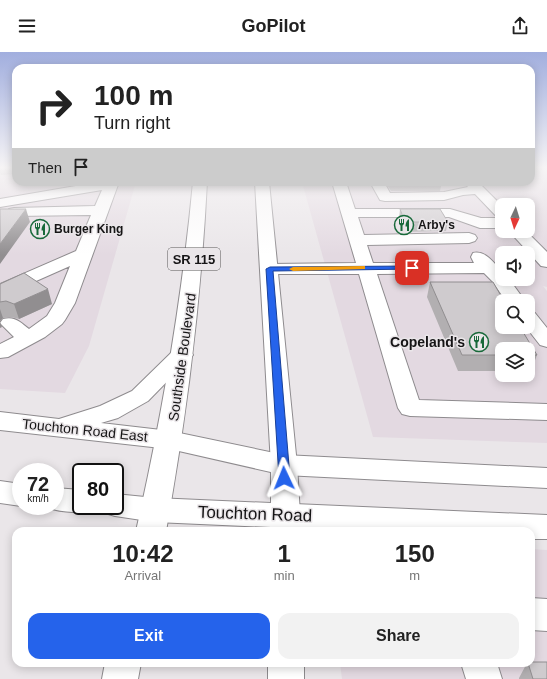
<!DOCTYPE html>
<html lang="en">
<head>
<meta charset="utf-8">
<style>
	:root { --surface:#fff; --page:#f2f2f2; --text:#222; --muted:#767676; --accent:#2563eb }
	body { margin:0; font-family:Helvetica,sans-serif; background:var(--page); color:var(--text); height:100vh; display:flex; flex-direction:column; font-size:15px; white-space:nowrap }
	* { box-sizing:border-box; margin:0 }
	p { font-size:13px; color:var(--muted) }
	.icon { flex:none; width:22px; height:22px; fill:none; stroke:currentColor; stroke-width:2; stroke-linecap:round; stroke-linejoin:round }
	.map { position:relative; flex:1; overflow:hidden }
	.details { position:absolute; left:12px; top:475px; width:523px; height:140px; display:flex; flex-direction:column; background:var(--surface); border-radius:12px; box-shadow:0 2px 10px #0003 }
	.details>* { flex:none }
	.hud { position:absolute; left:12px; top:12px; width:523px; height:122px; border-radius:12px; box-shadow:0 2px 10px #0003; background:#fff; color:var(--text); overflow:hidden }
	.needle { width:26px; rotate:184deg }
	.controls { position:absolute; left:495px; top:146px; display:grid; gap:8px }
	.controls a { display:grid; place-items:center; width:40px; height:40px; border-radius:8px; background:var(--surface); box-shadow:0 2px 10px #0003; font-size:20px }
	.speed { position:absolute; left:12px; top:411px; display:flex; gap:8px; font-size:20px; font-weight:700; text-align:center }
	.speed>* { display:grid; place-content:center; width:52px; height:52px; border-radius:50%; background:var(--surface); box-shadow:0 2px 10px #0003; line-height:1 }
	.speed small { font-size:10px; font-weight:400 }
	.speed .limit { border:2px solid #111; border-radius:6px; background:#fff; color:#111 }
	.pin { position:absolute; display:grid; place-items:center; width:34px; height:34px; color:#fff; margin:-17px; border-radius:8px; box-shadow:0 2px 6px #0006 }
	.me { position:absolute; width:44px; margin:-22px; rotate:358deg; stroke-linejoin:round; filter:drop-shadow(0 0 3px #0008) }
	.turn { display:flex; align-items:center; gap:14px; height:84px; padding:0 16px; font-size:18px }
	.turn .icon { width:52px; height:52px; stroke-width:2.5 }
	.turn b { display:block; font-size:28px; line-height:34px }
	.then { display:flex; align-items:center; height:38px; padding:0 16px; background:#0003; gap:8px; font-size:15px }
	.eta { display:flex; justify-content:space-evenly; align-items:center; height:68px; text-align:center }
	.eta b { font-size:24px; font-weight:600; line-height:28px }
	.action { display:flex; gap:8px; margin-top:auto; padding:8px 16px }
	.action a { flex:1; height:46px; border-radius:12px; background:var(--accent); color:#fff; font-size:16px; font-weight:600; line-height:46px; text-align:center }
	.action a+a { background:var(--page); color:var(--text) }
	header { display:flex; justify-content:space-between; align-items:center; height:52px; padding:0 16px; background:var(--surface); font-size:18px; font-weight:600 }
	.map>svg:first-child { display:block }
</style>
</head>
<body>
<header><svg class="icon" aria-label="menu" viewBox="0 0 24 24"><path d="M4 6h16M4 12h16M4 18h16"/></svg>GoPilot<svg class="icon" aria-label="share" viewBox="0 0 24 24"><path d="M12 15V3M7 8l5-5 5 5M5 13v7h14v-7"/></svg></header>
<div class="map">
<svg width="547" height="627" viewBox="0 0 547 627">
	<rect width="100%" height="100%" fill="#eae6e9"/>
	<path fill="#e3d9e1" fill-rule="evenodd" d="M0,115H16V130H136L89,294L65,341L0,337Z
		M531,115H547V235L543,234L547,239V391L373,385L302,130H531ZM502,153H528V179H502ZM502,201H528V227H502ZM502,249H528V275H502ZM502,297H528V323H502Z
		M531,497L547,498V627H342L340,611H531Z"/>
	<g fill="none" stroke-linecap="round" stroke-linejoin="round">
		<defs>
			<path id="minor" d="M99,130H119L75,251L65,268L62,272L45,285L8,305L0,306V292L14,285L0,271L3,267C15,264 20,270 29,277L47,264L55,251L70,214L0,245V232L76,199L91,163L14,164L9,163L7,160L9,157L14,156L95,154L102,138L0,155V147Z
				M332,130H346L355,157H450L481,166H498L475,142L463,143L444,148L385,149L380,148L370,130H384L390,141L444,140L468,135L464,130H478L502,154V176H480L449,165H358L364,183L469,181L475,183L477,186L475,189L469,191L367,193L373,211H474L471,205L473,201C486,198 493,211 502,219V227H509L525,249H506L492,229L484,221L377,222L419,348L547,352V368L410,364L402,362L398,356L359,222H270L264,221L261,217L264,213L270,212L356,211Z
				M509,179H526L547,200V215L541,214Z
				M528,259L535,261L547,276V295L540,293L526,275H528Z
				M182,297L190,298L193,303L148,349L118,366L101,371L170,379L284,403L547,416V436L284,423L170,397L0,378V360L59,367L100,354L132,339L174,298Z
				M0,429L21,432V454L0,451Z
				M55,436L81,438V454H93L91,457C76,462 60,460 45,455L55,454Z
				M115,442L155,446L547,463V487H531V479H362L155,470L115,464L105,461L101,454H115Z
				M531,546L547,547V579L531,578Z
				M461,611H497L502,627H466Z"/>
			<path id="highway" d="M193,130H207C201,247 187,363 166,479H136C162,364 182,248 193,130Z
				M255,130H269L297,413L301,479H271V413Z
				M105,611H141L138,627H102Z
				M268,611H304V627H268Z"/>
		</defs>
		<use href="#minor" stroke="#8e8b8e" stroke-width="2"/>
		<use href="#highway" stroke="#8e8b8e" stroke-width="2"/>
		<use href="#minor" fill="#fff" fill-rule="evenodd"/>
		<use href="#highway" fill="#fff" fill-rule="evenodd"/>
	</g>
	<path fill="#b2afb1" d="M0,115H16V122L1,123L0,120Z
		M385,130H442L440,139H391Z
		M400,157L448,170L446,179L404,180L399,166Z
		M430,230L537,303L531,319H528V297H502V319H458L427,245Z
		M0,232L52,252L19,267L11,265L3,266L0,269Z
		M527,611H531L547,627H519V626Z"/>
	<path fill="#918e90" d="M26,157L30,170L0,212V192Z
		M48,237L52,252L19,267L14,252Z
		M0,257L3,266L0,269Z
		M0,270L2,275L0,276Z"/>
	<path fill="#cfcbce" stroke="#918e90" d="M0,157H26L0,192Z
		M400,157H440L448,170H405Z
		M24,221L48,237L14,252L6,249L0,250V232Z
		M430,230H493L504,249H502V275H520L537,303H528V297H502V303H462Z
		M531,610H547V627H533L528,611H531Z"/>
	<linearGradient id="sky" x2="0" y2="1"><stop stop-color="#a1aede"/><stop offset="0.57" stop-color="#f6f4f5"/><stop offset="1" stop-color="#f6f4f5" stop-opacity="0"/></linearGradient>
	<rect width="547" height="203" fill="url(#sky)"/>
	<path fill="#2563eb" stroke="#184099" d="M412,214H414V217L273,219L290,426L288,429L284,430L281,429L279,426L266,217L270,215Z"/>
	<path fill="#f59e0b" d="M363,214H365V217L293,219L289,217L293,215Z"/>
	<defs>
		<symbol id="restaurant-ring" viewBox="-11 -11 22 22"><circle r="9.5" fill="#eae6e9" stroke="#18693a" stroke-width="1.5"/><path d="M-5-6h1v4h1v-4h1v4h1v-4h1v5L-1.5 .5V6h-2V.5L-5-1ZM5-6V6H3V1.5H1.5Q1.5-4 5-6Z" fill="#18693a"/></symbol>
	</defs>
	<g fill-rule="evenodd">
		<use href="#restaurant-ring" x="393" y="162" width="22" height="22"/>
		<use href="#restaurant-ring" x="29" y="166" width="22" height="22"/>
		<use href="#restaurant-ring" x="468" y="279" width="22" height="22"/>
	</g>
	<g text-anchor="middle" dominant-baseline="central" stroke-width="3" stroke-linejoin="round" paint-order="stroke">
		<g font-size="12" font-weight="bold" fill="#161516" stroke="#eae6e9" text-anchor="start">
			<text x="418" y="173">Arby's</text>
			<text x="54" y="177">Burger King</text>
		</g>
		<rect fill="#eae6e9" stroke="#565455" stroke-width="1" x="168" y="196" width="52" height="22" rx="3"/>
		<g font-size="13" font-weight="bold" fill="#161516">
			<text x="194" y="207">SR 115</text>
		</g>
		<g font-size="14" font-weight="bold" fill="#161516" stroke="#eae6e9" text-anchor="end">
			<text x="465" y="290">Copeland's</text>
		</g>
		<g font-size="14" fill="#161516" stroke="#eae6e9">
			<text transform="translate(182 305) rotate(-82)">Southside Boulevard</text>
			<text transform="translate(85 378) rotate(6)">Touchton Road East</text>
		</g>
		<g font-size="17" fill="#161516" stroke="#eae6e9">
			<text transform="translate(255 462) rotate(2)">Touchton Road</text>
		</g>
	</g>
</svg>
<div class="controls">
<a><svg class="needle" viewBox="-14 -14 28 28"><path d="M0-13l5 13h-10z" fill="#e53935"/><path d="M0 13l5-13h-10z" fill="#767676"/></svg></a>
<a><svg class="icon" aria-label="sound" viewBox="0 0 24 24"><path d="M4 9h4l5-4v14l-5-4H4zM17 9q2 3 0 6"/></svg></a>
<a><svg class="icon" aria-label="search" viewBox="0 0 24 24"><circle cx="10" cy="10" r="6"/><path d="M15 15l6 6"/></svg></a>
<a><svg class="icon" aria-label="layers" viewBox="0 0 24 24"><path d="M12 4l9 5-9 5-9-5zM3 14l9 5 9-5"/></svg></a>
</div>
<div class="speed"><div>72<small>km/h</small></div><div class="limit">80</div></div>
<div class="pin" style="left:412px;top:216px;background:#d93025"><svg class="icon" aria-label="arrive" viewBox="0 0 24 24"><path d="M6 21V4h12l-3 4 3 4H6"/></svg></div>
<svg class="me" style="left:284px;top:426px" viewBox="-20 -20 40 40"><path d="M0-17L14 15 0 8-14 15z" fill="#2563eb" stroke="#fff" stroke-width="4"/></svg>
<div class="hud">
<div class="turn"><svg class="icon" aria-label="right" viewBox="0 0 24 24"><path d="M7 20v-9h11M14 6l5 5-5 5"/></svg><div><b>100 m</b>Turn right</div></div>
<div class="then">Then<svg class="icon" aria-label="arrive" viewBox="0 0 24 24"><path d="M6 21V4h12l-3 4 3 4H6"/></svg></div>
</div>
<section class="details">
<div class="eta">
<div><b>10:42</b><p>Arrival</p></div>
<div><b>1</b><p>min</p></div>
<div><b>150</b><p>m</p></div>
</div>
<div class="action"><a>Exit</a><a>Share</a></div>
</section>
</div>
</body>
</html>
